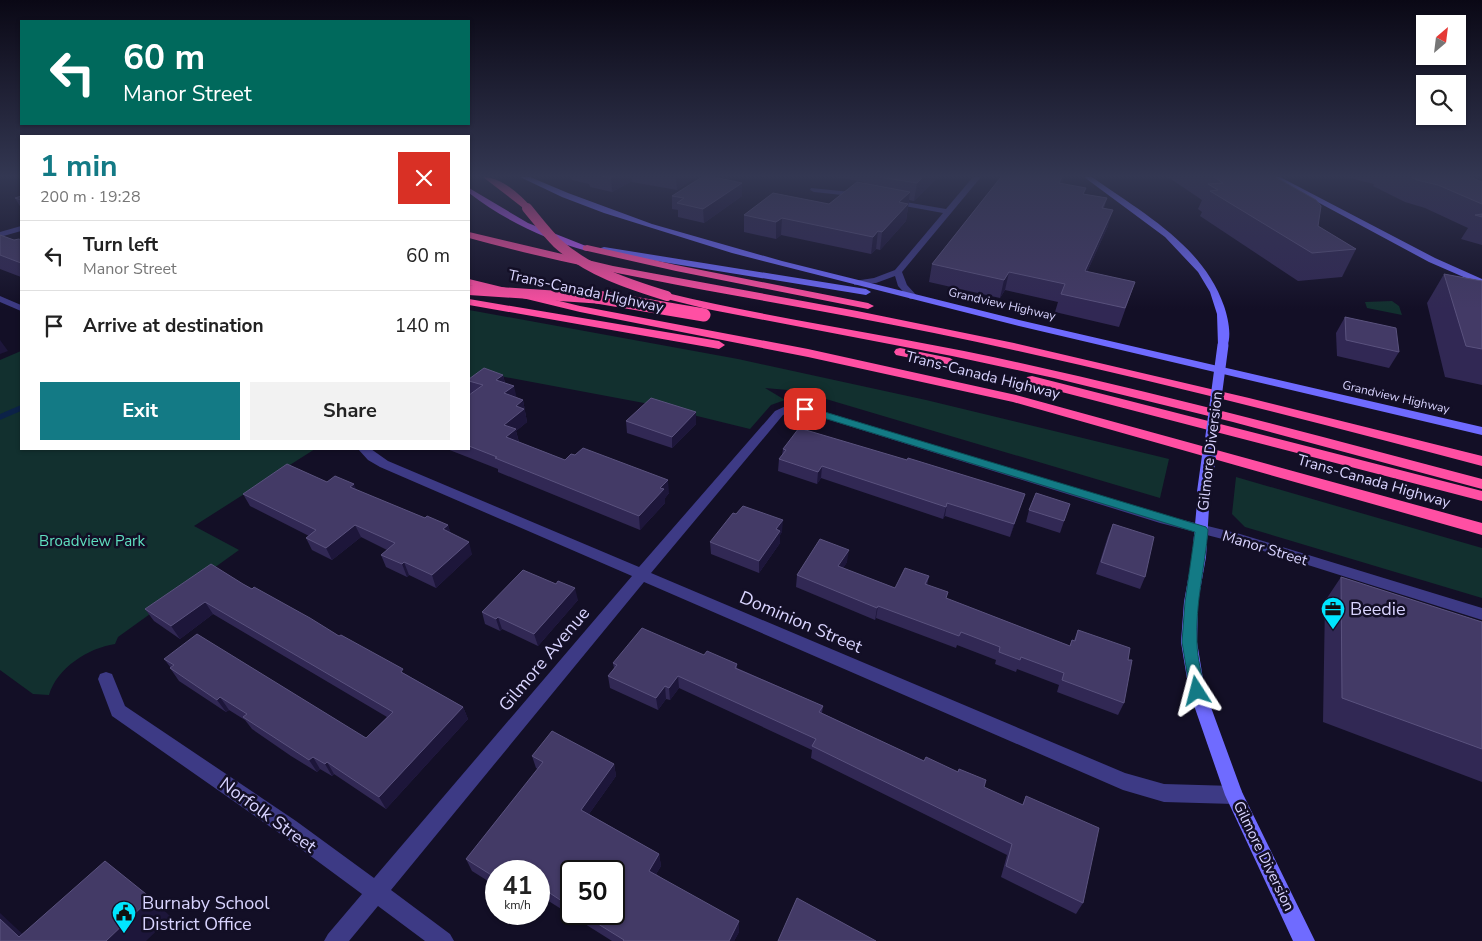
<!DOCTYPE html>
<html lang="en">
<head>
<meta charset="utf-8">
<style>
	:root { --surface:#fff; --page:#f2f2f2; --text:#222; --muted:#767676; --line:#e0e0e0; --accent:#137a85 }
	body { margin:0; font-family:"Nunito Sans",sans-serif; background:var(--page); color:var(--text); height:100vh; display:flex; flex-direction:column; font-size:19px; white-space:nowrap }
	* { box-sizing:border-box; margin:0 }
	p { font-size:16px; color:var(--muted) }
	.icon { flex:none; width:28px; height:28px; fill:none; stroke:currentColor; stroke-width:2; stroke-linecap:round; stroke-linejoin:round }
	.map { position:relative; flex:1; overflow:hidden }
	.details { position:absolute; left:20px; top:135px; width:450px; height:315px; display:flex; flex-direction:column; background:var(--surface); border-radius:0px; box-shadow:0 1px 4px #0004 }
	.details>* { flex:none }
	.banner { position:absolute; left:20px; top:20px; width:450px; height:105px; border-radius:0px; box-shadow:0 1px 4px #0004; background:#00695c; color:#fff; overflow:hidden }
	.needle { width:32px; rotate:28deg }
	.tools { position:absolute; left:1416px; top:15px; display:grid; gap:10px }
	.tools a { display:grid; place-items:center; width:50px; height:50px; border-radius:0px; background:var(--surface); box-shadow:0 1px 4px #0004; font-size:25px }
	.speed { position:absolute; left:485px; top:860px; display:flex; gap:10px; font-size:25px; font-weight:700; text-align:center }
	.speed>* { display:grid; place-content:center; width:65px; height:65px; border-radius:50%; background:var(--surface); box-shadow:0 1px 4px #0004; line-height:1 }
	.speed small { font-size:12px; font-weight:400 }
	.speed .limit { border:2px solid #111; border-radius:8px; background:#fff; color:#111 }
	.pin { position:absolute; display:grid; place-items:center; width:42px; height:42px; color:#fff; margin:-21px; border-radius:10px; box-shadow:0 2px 8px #0006 }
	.me { position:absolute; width:55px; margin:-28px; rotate:351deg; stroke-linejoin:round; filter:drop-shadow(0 0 4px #0008) }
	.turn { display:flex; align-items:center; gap:18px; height:105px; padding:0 20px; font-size:22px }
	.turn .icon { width:65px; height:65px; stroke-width:2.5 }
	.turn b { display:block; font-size:35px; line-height:42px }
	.round { display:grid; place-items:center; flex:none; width:52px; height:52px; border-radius:0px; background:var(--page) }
	.head { display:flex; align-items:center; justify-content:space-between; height:85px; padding:0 20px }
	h1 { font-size:30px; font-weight:700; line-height:38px; color:var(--accent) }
	.button { display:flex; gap:10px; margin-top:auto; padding:10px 20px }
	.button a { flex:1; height:58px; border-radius:0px; background:var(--accent); color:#fff; font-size:20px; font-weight:700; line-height:58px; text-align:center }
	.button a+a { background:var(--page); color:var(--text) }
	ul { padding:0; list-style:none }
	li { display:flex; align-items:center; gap:15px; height:70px; padding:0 20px; border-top:1px solid var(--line) }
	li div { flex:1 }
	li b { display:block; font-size:19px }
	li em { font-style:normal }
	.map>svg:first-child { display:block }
</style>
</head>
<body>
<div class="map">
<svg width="1482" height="941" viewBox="0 0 1482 941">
	<rect width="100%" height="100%" fill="#130f26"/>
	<path fill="#12302f" d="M1392,301L1399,306L1402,315L1367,308L1365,302Z
		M469,310L738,359L926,400L1169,459L1160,498L799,391L765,388L785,400L771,405L750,429L644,403L484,373L469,382Z
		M21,351V449H315L194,526L239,550L118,637L115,644C88,648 57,668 49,695L33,694L0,670V360Z
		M1236,477L1482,548V598L1245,527L1232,514Z"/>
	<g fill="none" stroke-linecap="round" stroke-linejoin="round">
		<path stroke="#0c2248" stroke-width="5.5" d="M0,417L21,408"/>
		<path fill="#3d3a85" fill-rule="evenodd" d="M973,177H981L902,272L907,285L918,297L916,299H910L898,286L895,276L876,283L854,285V281L874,278L895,270L943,213L888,203V199L946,209Z
			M811,188L861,193L865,195L861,197L814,192L810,190Z
			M21,226V231L0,237V232Z
			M0,296L21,305V311L0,302Z
			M788,405L809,407L1167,516L1240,534L1482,608V620L1238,543L1160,523L804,412H790L783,415L651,573L1125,773L1164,784L1234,786L1241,789L1243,795L1241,801L1234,804L1164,802L1123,790L644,582L391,890L450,934L454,941H425L378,906L349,941H324L328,934L362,894L282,835L112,716L98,679L100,674L106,672L112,674L125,706L296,821L374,878L632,576L380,467L368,460L358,449H371L388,461L639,567L775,411Z"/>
		<path fill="#6f6bff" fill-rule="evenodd" d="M520,177H530L568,193L652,224L782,261L1019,320L1482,427V435L1019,326L732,253L604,213L562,197Z
			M1084,177H1092C1141,212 1203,245 1224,306C1228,318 1232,335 1227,347H1219L1218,345L1217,314L1210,292L1198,272L1165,237Z
			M1271,177H1280L1435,258L1482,279V285L1429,262Z
			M604,247L866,289L871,292L866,295L601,252V248Z
			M1204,488L1210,492L1206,557L1198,602L1197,642L1205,691L1242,792L1315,941H1293L1225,795L1189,691L1181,642L1184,602L1192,557L1198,492Z"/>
		<path fill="#c25bff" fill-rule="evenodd" d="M469,188L528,223L591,248L587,251C544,239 504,220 469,193Z"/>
		<path fill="#ff4fa3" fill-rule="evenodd" d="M483,177C501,177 520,194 532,208L527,211Z
			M469,232L613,266L857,311L1014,343L1249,398L1482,456V466C1300,418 1118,371 934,333C779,301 622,280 469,238Z
			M587,245L676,265L868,303L874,306L868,309L676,271L583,250V246Z
			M469,279L580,306L808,349L1016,395L1482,523V535L1013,402L808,357L580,312L469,285Z
			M667,293C775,319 884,334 993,357C1157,392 1319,436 1482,479V489L1233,422L1054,378L952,356L707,309L663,298L661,296Z
			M469,299L719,341L725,345L719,349L469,305Z
			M900,348L950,358L956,362L950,366L896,355L894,352L896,349Z
			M1032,376L1482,491V501L1027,383L1026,380L1027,377Z"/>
		<path stroke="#6f6bff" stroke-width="11" d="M1208,458L1223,345"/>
		<path stroke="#6f6bff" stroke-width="14" d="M1204,492L1209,456"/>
		<path stroke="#ff4fa3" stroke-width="10" d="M527,208C537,220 546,232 557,243C588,271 628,284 667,296
			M469,290L604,299"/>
		<path stroke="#ff4fa3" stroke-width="13" d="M597,297L704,315"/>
	</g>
	<path fill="#312854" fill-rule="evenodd" d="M571,177H696L677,190L632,182V181L612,192L590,187L589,184L572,180V177Z
		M837,177H938L914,201L909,200L906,221L880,250L876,249L871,254L781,235L776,239L744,232V215L829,204L864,183V182Z
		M1001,177H1064L1062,184L1084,194L1107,198L1104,208L1108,226L1087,272L1135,282L1119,327L1055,312L1058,302L1005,290L1000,298L929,282L932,264Z
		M1168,177H1275L1318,226L1356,249L1342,277L1298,281L1200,216L1202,212L1198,209L1202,200Z
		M1346,177H1470L1482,182V245L1461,239L1468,228L1425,208L1405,202L1373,186L1374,184Z
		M21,196V208L15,198Z
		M672,196H742L704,223L678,217V210L672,209Z
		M0,235L14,240H21V277L0,269Z
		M1444,274L1482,281V385L1445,377L1427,303Z
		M1345,317L1399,352L1389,368L1337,356L1336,333Z
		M503,375L505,383L516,397L523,400L527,422L516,431L519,442L565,460L669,493L665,498V503L640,530L498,472V469L447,449H469V395L471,393H470L469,386V379Z
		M696,412V424L672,448L627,433L626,421Z
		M783,449L1025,494L1010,537L945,516L943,519L821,478L817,484L778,471L779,459L782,455Z
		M327,482L356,490L425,518L448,525L450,532L472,554L436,588L409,575L407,577L386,567L381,555L387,550L361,537L332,560L312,550L306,538L309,536L250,506L243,494Z
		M1070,504L1060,533L1026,522L1029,510Z
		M1113,524L1145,577L1140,589L1096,574L1108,536Z
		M782,532L780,535V543L759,573L711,554L710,542Z
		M847,562L843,568L895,588L929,576L927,585L947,599L1070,646L1072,640H1074L1078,630L1128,660L1124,703L1118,715L1057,692L1059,685L1017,669L1016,672L995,664L996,660L957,645L956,648L876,618L875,620L796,587L797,575Z
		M1341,577L1482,622V782L1323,722L1325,601Z
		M243,584L339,636L463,707L468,719L386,809L334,774L332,776L320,769L317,772L291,756L252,729L245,720L229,710L226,712L179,681L170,668H171L164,659L366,738L387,717L213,614L180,639L154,621L145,609Z
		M556,584L578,600L538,646L502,629L500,631L485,624L482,612Z
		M704,655L737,664V668L823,706L822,713L924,761L1022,805L1026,796L1083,903L1076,914L1001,877L1007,855L811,758L812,750L679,688L670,700L666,699L658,710L610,688L608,676L614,668L613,663Z
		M532,756L614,764L616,776L589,814L659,854L661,866L656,874L739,932L734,941H612L539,895V871H496V886L472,871L466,859L538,769L536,768ZM571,871L614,914H571Z"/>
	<path fill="#1d163a" d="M613,177H631L632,181L612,192L611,178Z
		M676,177H696L677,190Z
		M923,177H938L914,201L917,183Z
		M1062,177H1064L1061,188L1059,183Z
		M742,183V196L704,223L703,209Z
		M910,192L906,221L880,250L882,232L899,202Z
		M1113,210L1108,226L1079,289L1085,271Z
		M782,218L781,235L776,239V222Z
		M878,231L876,249L871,254L873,237Z
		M1009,272L1005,290L1000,298L1004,280Z
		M0,340L8,351L0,354Z
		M503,375L506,388L496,380Z
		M514,386L517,399L504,393Z
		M523,400L527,422L516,431L519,443L509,450L504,425L516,406Z
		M696,412V424L672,448V437Z
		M822,466L821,478L817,484L818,472Z
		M668,480L669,493L665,498V503L640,530L639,516L660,488Z
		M354,484L359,496L350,487Z
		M1025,494L1021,506L1010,537L1014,524Z
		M947,503L945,516L943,519Z
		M783,520L782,532L780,535V543L759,573V561L776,529Z
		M355,525L361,537L332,560L326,548Z
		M448,525L452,537L443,529Z
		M469,542L472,554L436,588L432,575Z
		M849,550L847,562L837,579L838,566Z
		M404,562L409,575L407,577L402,564Z
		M575,588L578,600L538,646L534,634Z
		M205,602L213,614L180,639L171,626Z
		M878,606L876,618L875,620L877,608Z
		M498,617L502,629L500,631L496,619Z
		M678,676L679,688L670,700L669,688Z
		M665,686L666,699L658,710L656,698Z
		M220,697L229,710L226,712L217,700Z
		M463,707L468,719L386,809L379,797Z
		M313,757L320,769L317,772L309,760Z
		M327,762L334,774L332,776L325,764Z
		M614,764L616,776L584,821L581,810Z
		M659,854L661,866L651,882L649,871Z
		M151,898L171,917L146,941H106Z
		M0,913L30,941L19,937L0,919Z
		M739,921V932L734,941H729Z"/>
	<path fill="#433a66" stroke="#5a527e" d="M603,177H613L611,178Z
		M702,177H714L742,183L703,209L677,203L684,198L672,196Z
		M879,177H923L917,183Z
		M1001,177H1062L1059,183L1086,188L1083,194L1107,198L1102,208L1113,210L1085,271L1135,282L1125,308L1061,294L1065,284L1009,272L1004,280L932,264Z
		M1214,177H1275L1316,200L1321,206L1318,226L1356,249L1312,253L1210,191L1218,190L1208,184L1223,183Z
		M1411,177H1470L1482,182V204L1438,185L1417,180Z
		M857,182L910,192L899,202L908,204L882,232L878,231L873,237L782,218L776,222L744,215L773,193L829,204Z
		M21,196V200L15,198Z
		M1482,214V217L1475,215Z
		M0,235L14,240L19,239L21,240V263L0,255Z
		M1444,274L1482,281V349L1466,346Z
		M1345,317L1396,328L1399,352L1346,340Z
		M484,368L503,375L496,380L514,386L504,393L523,400L516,406L524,409L504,425L516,429L506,437L565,460L571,454L575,455L583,448L668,480L660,488L664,489L639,516L495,458L497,457L469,446V395L483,385L469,381V379Z
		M651,398L696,412L672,437L626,421Z
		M799,428L907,460L908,458L1025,494L1014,524L947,503L946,507L822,466L818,472L779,459L786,450L783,449Z
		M287,464L327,482L335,476L354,484L350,487L425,518L427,516L448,525L443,529L469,542L432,575L404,562L402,564L381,555L395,543L355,525L326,548L306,538L316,530L243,494Z
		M1036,493L1070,504L1064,521L1029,510Z
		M743,506L783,520L776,529L780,531L759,561L710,542L733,513L736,514Z
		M1113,524L1154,537L1145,577L1101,562Z
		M820,539L849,550L838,566L895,588L905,568L929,576L925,584L948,592L946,598L1070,646L1072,640L1075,641L1078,630L1130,648L1128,660H1132L1124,703L1062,680L1064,673L1021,657L1020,660L999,652L1000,647L961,632L959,636L878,606L877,608L797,575Z
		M211,564L243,584L252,589L254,587L310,618L339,636L341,635L403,669L401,672L463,707L379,797L327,762L325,764L313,757L309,760L243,717L247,714L220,697L217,700L170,668L174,665L164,659L197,634L366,738L393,712L205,602L171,626L145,609Z
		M523,570L556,584L558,581L575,588L534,634L498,617L496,619L482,612Z
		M1341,577L1482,622V749L1342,698Z
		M642,628L704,655L707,651L737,664L735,668L823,706L819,712L924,761L926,757L958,772L959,769L986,780L984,787L1023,805L1026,796L1099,828L1083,903L1006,866L1012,844L812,746L816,739L678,676L669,688L665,686L656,698L608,676L617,665L613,663Z
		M552,731L614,764L581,810L659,854L649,871L739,921L729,941H623L624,940L582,914H614V871H571V907L539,886V871H496V878L466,859L543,762L532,756Z
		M105,861L151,898L106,941H0V919L19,937Z
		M797,898L876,941H778Z"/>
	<linearGradient id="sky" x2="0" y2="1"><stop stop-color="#0a0815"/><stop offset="0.57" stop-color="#333752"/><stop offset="1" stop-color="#333752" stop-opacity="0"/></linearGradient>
	<rect width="1482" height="309" fill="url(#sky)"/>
	<path fill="#137a85" stroke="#0c4f56" d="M805,406L1206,527L1208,530C1205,567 1195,604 1197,642C1197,658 1202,675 1205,691L1203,696L1197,698L1192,696L1190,691L1182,642L1185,602L1195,532L801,411L800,409L801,407Z"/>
	<defs>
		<symbol id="office-pin" viewBox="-11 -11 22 30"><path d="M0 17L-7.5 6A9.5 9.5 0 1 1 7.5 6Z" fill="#00e5ff" stroke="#130f26"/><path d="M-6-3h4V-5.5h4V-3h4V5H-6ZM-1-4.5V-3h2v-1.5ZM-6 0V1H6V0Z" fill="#111"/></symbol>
		<symbol id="civic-pin" viewBox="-11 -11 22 30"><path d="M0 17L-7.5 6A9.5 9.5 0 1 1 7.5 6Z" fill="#00e5ff" stroke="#130f26"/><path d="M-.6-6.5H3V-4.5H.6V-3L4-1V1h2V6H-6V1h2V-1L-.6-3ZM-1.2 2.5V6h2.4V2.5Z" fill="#111"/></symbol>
	</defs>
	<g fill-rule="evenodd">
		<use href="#office-pin" x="1319" y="595" width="28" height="38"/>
		<use href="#civic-pin" x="110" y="899" width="28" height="38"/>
	</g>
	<g text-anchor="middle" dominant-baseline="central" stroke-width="5" stroke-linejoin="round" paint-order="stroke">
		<g font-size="12" fill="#d9d4ff" stroke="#130f26">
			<text transform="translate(1002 304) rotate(13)">Grandview Highway</text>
			<text transform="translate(1396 397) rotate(13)">Grandview Highway</text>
		</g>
		<g font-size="15" fill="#d9d4ff" stroke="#130f26">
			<text transform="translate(586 291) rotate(12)">Trans-Canada Highway</text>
			<text transform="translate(983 375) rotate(14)">Trans-Canada Highway</text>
			<text transform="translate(1210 451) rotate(-83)">Gilmore Diversion</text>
			<text transform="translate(1374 481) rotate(16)">Trans-Canada Highway</text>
			<text transform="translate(1265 548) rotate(17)">Manor Street</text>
			<text transform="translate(1264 856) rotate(64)">Gilmore Diversion</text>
		</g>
		<g font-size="15" fill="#5fe0c0" stroke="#130f26">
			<text x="92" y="541">Broadview Park</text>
		</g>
		<g font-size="18" fill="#d9d4ff" stroke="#130f26" text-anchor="start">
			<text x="1350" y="609">Beedie</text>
			<text x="142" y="903">Burnaby School<tspan x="142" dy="21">District Office</tspan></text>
		</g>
		<g font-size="18" fill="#d9d4ff" stroke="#130f26">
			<text transform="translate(801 622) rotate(23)">Dominion Street</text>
			<text transform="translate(544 659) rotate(-50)">Gilmore Avenue</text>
			<text transform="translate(268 815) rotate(36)">Norfolk Street</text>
		</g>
	</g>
</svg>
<div class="tools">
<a><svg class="needle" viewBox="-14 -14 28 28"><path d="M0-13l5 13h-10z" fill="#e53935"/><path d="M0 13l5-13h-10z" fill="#767676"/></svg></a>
<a><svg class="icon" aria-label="search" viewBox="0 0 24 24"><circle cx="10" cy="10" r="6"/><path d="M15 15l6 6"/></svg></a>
</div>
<div class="speed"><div>41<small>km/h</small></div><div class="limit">50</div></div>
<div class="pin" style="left:805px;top:409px;background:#d93025"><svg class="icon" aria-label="arrive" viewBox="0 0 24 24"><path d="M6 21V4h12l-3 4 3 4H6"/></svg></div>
<svg class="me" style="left:1197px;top:691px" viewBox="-20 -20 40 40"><path d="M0-17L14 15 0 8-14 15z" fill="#137a85" stroke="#fff" stroke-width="4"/></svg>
<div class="banner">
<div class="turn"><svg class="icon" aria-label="left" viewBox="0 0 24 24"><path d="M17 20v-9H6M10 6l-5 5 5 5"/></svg><div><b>60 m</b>Manor Street</div></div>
</div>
<section class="details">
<div class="head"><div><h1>1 min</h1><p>200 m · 19:28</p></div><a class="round" style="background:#d93025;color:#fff"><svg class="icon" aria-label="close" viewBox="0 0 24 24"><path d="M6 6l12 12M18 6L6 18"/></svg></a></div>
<ul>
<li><svg class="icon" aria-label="left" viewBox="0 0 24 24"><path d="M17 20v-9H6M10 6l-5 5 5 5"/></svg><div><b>Turn left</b><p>Manor Street</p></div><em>60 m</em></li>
<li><svg class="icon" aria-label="arrive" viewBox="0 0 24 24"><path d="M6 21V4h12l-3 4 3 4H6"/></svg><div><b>Arrive at destination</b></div><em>140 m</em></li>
</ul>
<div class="button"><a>Exit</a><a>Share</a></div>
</section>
</div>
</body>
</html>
